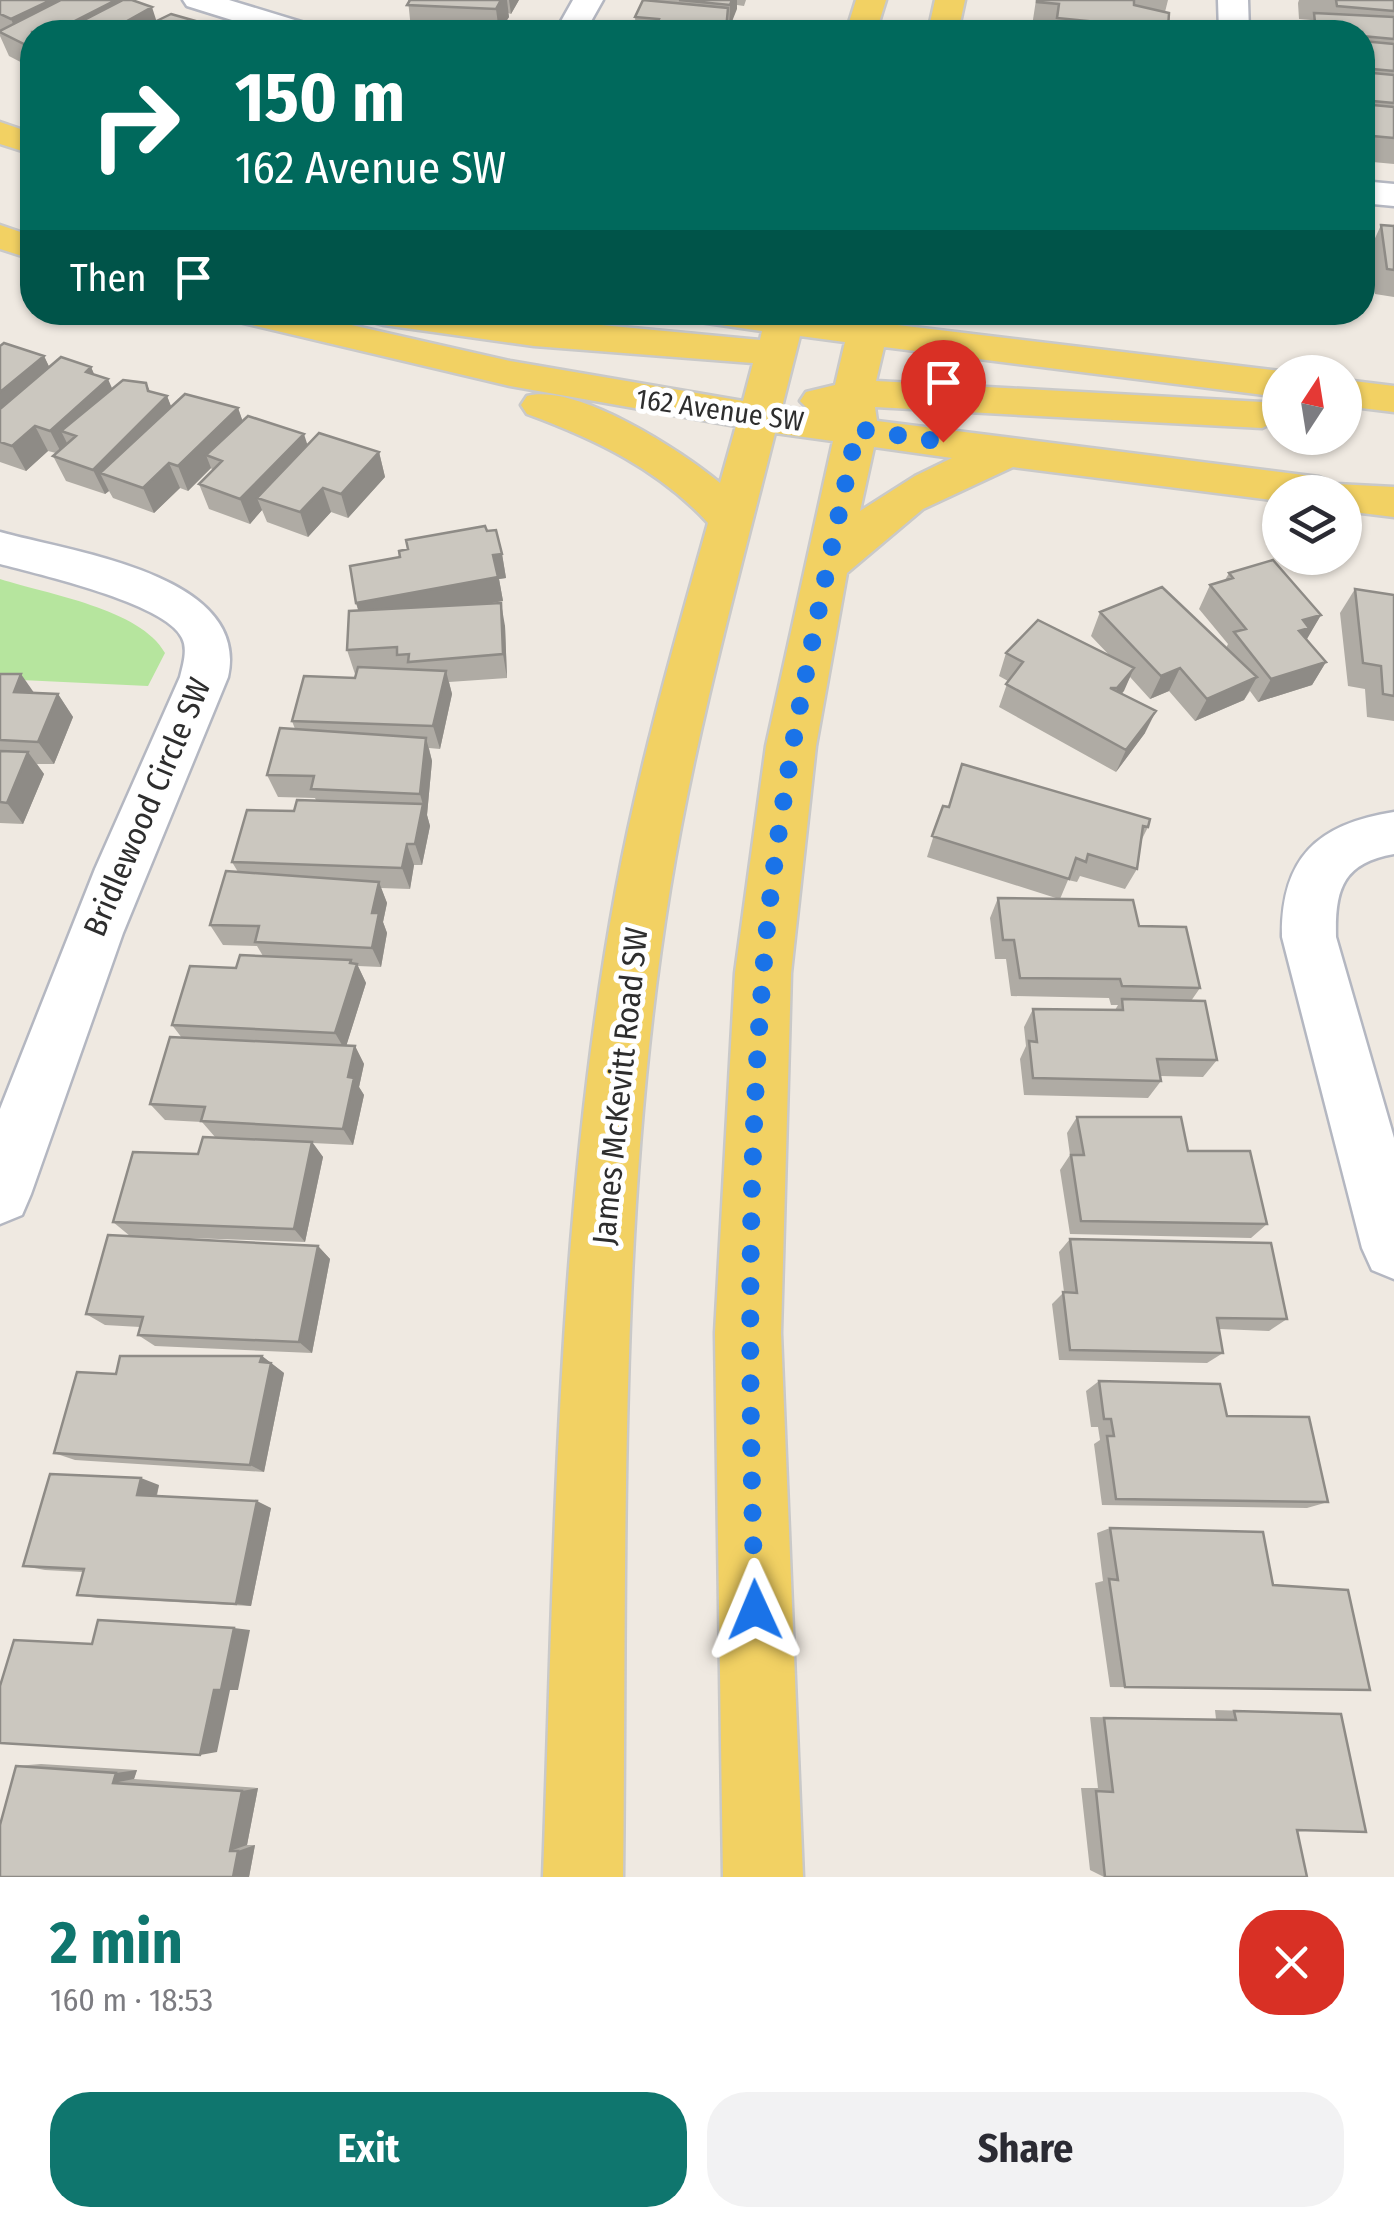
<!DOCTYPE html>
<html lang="en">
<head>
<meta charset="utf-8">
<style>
	:root { --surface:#fff; --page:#f2f2f3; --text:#2b2b33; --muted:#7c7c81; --accent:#0f766e }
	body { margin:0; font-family:"Fira Sans Condensed",sans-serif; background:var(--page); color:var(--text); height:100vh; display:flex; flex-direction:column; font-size:38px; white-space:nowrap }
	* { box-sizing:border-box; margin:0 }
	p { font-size:32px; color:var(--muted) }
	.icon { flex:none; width:55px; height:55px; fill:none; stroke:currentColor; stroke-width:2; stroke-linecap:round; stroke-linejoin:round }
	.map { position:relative; height:1877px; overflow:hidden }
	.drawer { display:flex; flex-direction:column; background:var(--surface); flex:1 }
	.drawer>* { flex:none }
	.top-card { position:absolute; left:20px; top:20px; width:1355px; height:305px; border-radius:40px; box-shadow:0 2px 8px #0004; background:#00695c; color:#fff; overflow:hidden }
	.needle { width:65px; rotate:12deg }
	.buttons { position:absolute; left:1262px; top:355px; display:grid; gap:20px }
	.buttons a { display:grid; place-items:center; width:100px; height:100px; border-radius:50%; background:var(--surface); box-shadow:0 2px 8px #0004; font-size:50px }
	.pin { position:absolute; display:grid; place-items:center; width:85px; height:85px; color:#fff; margin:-102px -42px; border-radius:50% 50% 50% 0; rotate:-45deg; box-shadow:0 0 10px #0007 }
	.pin .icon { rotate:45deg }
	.me { position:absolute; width:110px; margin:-55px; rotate:359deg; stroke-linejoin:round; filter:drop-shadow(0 0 8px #0008) }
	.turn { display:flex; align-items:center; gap:35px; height:210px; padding:0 50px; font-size:45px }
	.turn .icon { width:130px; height:130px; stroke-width:2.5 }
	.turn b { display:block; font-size:70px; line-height:85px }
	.then { display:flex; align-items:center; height:95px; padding:0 50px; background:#0003; gap:20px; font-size:38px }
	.round { display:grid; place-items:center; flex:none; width:105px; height:105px; border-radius:40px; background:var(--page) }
	.headline { display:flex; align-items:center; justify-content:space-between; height:170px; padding:0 50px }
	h1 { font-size:60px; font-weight:700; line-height:75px; color:var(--accent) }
	.cta { display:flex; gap:20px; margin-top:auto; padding:20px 50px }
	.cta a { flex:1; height:115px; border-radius:40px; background:var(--accent); color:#fff; font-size:40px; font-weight:700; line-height:115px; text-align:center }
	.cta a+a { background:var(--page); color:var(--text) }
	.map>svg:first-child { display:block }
</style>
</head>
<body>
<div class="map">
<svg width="1394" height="1877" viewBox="0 0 1394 1877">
	<rect width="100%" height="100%" fill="#efe9e1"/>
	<path fill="#b6e59e" d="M0,579C47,594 141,609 165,653L148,686L0,679Z"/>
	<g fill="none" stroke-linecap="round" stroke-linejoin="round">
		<defs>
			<path id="minor" d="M183,0H229L311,25L315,32H270L187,6Z
				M573,0H603L585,32H555Z
				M1218,0H1248L1249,32H1219Z
				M1362,181L1394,184V206L1362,203Z
				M0,532C71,552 251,574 228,677L123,933L31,1194L22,1215L0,1224V1109L95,869L180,677C183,665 188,649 182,638C166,603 37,574 0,564Z
				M1394,812V854C1342,863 1335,890 1336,937L1394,1138V1279L1372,1270L1362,1248L1282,937C1281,858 1317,824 1394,812Z"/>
			<path id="major" d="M856,0H886L876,32H846Z
				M935,0H965L958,32H928Z
				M0,122L32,133V154L0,144Z
				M0,225L32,236V259L0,249Z
				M226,312H294L510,361L743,401L753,363L534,346L384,325L370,321L365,313L464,312L760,340L762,331L686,320L681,312H806L851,319L853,312H891L889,324L1280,371L1284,372H1280V397L884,347L876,381L1262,402L1277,406L1280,419L1262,428L875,407L877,421L1319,477L1336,484L1394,487V517L1345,511V492H1280V501L1013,467L923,509L847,573L816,746L791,973L781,1333L803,1877H723L715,1333L735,973L766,746L833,441L775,433C737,583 695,735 670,889C617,1215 627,1548 623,1877H543C555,1548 556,1215 616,890C639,766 674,644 708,523C658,469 595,439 527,414L521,405L527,396C577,383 682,451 720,483L736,426L510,386L231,320ZM800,336L845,342L835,385L806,392L800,401L810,411L782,407ZM874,447L952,458L915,476L860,511Z
				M1345,380L1394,386V412L1345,406Z"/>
		</defs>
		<use href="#minor" stroke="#b4b7c1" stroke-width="5"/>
		<use href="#major" stroke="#c9c9c9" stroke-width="5"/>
		<use href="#minor" fill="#fff" fill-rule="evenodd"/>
		<use href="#major" fill="#f2d163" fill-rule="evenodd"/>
	</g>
	<path fill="#afaba4" d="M0,0L200,27L229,32H32V68L9,56L0,36Z
		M408,0H519L511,14L508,13L509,17L499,32L411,29Z
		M643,0H746L744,6L737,5L728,32H636L635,17Z
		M1036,0H1168L1165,12L1168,32H1053L1054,28L1032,26Z
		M1299,0H1394V164L1362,161V32H1307L1311,20L1299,19L1298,3Z
		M1394,224V297L1375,294L1371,267V291L1362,309V237L1372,245L1381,225L1393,226Z
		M1334,312H1361L1359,316Z
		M0,346L44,356L49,367H91L94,375L112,389L146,383L150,391L167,396L171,407L238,408L242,420L307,446L379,452L385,477L348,518L331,512L308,537L267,522L262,510L250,524L209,509L199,484L213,471L211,468L188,491L180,488L154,513L113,498L109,491L105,494L66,481L53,456L56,453L48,451L26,471L0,462Z
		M487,531L502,554L506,578L499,579L503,601L488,603L505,626L507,678L449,682L452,694L440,749L429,748L432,761L427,815L430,826L422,865H414L410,889L381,888L387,903L383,922L387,933L381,967L358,966L366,983L346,1046H355L364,1064L359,1087L364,1095L353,1145L313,1143L323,1157L305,1242L130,1236L113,1222L198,1154L215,1137L202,1122L165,1120L150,1104L182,1038L172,1025L236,968L263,956L257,946L223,945L210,925L238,872L232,862L294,811L316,800L315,798L278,797L267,775L295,729L292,721L355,678L356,674H355L347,650L358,610L356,603L400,557Z
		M1229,573L1321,615L1306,639L1326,662L1312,685L1258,702L1250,691L1244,700L1195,721L1169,691L1150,699L1130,677L1121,694L1145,733L1116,772L999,707L1008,681L999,676L1006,653L1110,656L1091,636L1100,612L1226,648L1228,644L1199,609L1210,585L1225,580Z
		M1355,589L1394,595V721L1367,717L1365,689L1348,686L1340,613Z
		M0,674L34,693L58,694L73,717L54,764H37L44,774L23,824L0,823Z
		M943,806L1148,827L1141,841L1137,869L1125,889L1080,876L1077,882L1068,880L1060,899L1139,926L1200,988L1191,1001L1217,1060L1203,1077L1160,1076L1161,1081L1148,1098L1024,1095L1020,1059L1026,1046L1024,1027L1033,1009L1115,1010L1118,1005H1111L1109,998L1011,996L1006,959H995L990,918L998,898L1059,899L927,857Z
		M1077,1117L1188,1151L1267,1224L1251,1238L1070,1234L1060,1170L1070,1155L1067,1133Z
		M1070,1239L1287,1319L1269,1331L1219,1329L1223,1353L1207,1363L1059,1360L1052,1304L1064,1292L1059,1252Z
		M318,1246L330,1259L312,1353L155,1346L138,1335L140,1327L105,1325L86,1314Z
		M262,1356L284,1373L264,1472L75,1460L54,1453Z
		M1099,1381L1227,1416L1328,1502L1307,1508L1102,1505L1094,1444L1100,1440L1098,1427H1091L1086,1391Z
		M159,1485L157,1496L271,1508L251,1606L98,1598L77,1595L83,1572L45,1570L23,1566Z
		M1110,1528L1273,1585L1370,1690L1110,1687L1095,1583L1103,1581L1097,1533Z
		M1215,1710L1341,1714L1297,1830L1307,1877H1104L1090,1870L1081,1788H1098L1090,1717L1216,1719Z
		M41,1764L137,1770L134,1779L258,1788L247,1845H255L249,1877H0L16,1766Z"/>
	<path fill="#8e8b86" d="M51,0H86L32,38L21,43L11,19Z
		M116,0H126L152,7L160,32H53Z
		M501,0H507L509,17L499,32L496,9Z
		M509,0H519L511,14Z
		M732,0H737V9L729,29L730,5Z
		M199,22L202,32H182Z
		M32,43V58L28,46Z
		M44,356L56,381L0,438V392Z
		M91,367L100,387L108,379L119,404L61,431L70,449L63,456L50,431L86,372Z
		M146,383L156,407L167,396L177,421L100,473L109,491L105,494L93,470Z
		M238,408L247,433L206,455L211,468L188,491L178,466Z
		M35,426L48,451L26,471L12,446Z
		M304,434L312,459L257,498L262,510L250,524L240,499Z
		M379,452L385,477L348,518L341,494Z
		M169,463L180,488L154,513L143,488Z
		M323,488L331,512L308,537L300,512Z
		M502,554L506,578L499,579L503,601L364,626L356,603L493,555Z
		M501,603L505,626L507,678L503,654Z
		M1321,615L1307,639L1302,640L1296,651L1303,620Z
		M1326,662L1312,685L1258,702L1271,679Z
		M1134,668L1124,691L1107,711L1117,688Z
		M1180,668L1169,691L1150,699L1161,676Z
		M446,671L452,694L440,749L433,726Z
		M21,674L37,697L14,692Z
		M1257,677L1244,700L1195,721L1207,699Z
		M58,694L73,717L54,764L38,742Z
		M1156,711L1145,733L1116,772L1126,750Z
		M426,738L432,761L427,815L430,826L422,865L415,844L423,805L420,794Z
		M28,752L44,774L23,824L7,803Z
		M407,844L414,865L410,889L402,868Z
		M379,882L387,903L383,922L387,933L381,967L372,948V913Z
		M351,960L355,969L357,964L366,983L345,1050L335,1033Z
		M355,1046L364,1064L359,1087L364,1095L353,1145L343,1129L348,1077Z
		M312,1142L323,1157L305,1242L294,1229Z
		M318,1246L330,1259L312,1353L299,1342Z
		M262,1356L284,1373L264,1472L250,1465Z
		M141,1478L159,1485L155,1501L137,1495Z
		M257,1501L271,1508L251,1606L236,1604Z
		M234,1628L250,1630L238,1690H230L217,1752L200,1755L214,1690Z
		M137,1770L134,1779L113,1783L116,1773Z
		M258,1788L247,1845L230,1851L242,1791Z
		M255,1845L249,1877H233L238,1851Z"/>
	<path fill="#cbc7bf" stroke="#8e8b86" stroke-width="2.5" d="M0,0H51L11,19L0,14Z
		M61,0H116L53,32H32V43L28,46L0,32V31Z
		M123,0H132L152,7L127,21L134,23L117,32H61Z
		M410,0H501L496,9L407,5Z
		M643,0L728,8L726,30L657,24L659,19L635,17Z
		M679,0H732L730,5Z
		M1037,0H1134V5L1169,13L1168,29L1057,18L1059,4L1037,2Z
		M1336,0H1394V11L1337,6Z
		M1314,13L1394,17V39L1362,36V32H1316Z
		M171,14L199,22L182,32H134Z
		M204,25L229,32H191Z
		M1077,27L1127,32V28L1168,32H1075Z
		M1362,41L1394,44V71L1362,68Z
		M1362,72L1394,75V103L1362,100Z
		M1362,104L1394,107V138L1362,135Z
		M1381,225L1394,226V270L1387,269Z
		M1362,237L1372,238L1371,291L1362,290Z
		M4,343L44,356L0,392V346Z
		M61,357L91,367L86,372L108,379L50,431L35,426L12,446L0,442V409Z
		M123,380L146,383L148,391L167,396L93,470L53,456L76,436L61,431Z
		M185,394L238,408L178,466L169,463L143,488L100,473Z
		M248,416L304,434L240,499L199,484L222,461L206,455Z
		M319,433L379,452L341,494L323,488L300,512L257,498Z
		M485,526L487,531L496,530L502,554L493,555L498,577L356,603L350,566L400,557L399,551L408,549L406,540Z
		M1273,560L1321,615L1303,620L1309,628L1299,631L1326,662L1271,679L1234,632L1246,629L1210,585L1233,578L1229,573Z
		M1162,587L1257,677L1207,699L1180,668L1161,676L1100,612Z
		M1355,589L1394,595V696L1383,694L1381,666L1363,663Z
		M501,603L503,654L408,662L409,654L397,655V647L347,650L349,611Z
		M1038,620L1134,668L1117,688H1110L1156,711L1126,750L1006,684L1023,662L1006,653Z
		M358,667L446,671L433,726L292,721L304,676L355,678Z
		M0,674H21L14,692L58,694L38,742L0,740Z
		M280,728L426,738L420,794L311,789L314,776L267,775Z
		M0,751L28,752L7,803L0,802Z
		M962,764L1150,819L1148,827L1143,826L1137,869L1088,854L1086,862L1076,858L1069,879L932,836L943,806L949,807Z
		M297,800L423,804L415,844H407L402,868L232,862L247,810L294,811Z
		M226,871L379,882L372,913H379L372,948L255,942L259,926L210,925Z
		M998,898L1133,900L1139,926L1186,927L1200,988L1122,986L1120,979L1020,978L1014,940H1003Z
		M240,955L351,960L350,963L357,964L335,1033L172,1025L190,966L236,968Z
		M1122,999L1205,1001L1217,1060L1157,1059L1161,1081L1033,1078L1029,1041L1037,1042L1033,1009L1123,1010Z
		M170,1037L355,1046L348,1077L354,1078L343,1129L201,1121L205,1107L150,1104Z
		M1077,1117H1181L1188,1151H1250L1267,1224L1081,1221L1071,1155H1084Z
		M203,1137L312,1142L294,1229L113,1222L133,1152L198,1154Z
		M108,1235L318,1246L299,1342L138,1335L143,1317L86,1314Z
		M1070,1239L1271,1243L1287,1319L1217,1318L1223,1353L1070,1350L1063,1292L1077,1293Z
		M120,1356H262L260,1362L271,1363L250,1465L54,1453L77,1372L116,1374Z
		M1099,1381L1220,1384L1227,1416L1309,1417L1328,1502L1116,1499L1107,1436H1114L1111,1419H1104Z
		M50,1474L141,1478L137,1495L257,1501L236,1604L77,1595L84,1569L23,1566Z
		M1110,1528L1263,1532L1273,1585L1348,1590L1370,1690L1125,1687L1109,1579L1118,1580Z
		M98,1620L234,1628L221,1690H214L200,1755L0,1743V1686L14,1640L92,1644Z
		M1234,1711L1341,1714L1366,1832L1297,1830L1307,1877H1105L1096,1791L1113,1792L1104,1718L1236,1720Z
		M16,1766L116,1773L113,1783L242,1791L230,1851H238L233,1877H0V1825Z"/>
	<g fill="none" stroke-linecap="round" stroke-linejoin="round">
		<path stroke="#1a73e8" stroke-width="18" stroke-dasharray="0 32.4" d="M755,1610C749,1398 746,1185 763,974C777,789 819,609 857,429L943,442"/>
	</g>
	<g text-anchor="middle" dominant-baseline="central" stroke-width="10" stroke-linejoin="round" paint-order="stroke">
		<g font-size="28" fill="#2e2e2e" stroke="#fff">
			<text transform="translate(720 410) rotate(8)">162 Avenue SW</text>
		</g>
		<g font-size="32" fill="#2e2e2e" stroke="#fff">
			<text transform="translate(147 807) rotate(-67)">Bridlewood Circle SW</text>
			<text transform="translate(620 1086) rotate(-84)">James McKevitt Road SW</text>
		</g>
	</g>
</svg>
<div class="buttons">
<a><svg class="needle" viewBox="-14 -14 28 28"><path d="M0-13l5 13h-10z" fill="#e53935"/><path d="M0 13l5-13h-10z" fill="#7c7c81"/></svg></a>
<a><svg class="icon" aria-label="layers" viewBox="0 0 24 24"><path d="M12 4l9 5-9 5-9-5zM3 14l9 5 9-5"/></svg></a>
</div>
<div class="pin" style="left:943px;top:442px;background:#d93025"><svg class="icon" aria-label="arrive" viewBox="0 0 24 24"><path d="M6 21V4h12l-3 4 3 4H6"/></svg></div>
<svg class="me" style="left:755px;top:1610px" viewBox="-20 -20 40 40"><path d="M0-17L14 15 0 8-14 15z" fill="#1a73e8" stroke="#fff" stroke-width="4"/></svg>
<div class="top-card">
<div class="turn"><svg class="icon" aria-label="right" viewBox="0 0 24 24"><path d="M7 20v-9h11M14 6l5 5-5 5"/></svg><div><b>150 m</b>162 Avenue SW</div></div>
<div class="then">Then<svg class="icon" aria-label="arrive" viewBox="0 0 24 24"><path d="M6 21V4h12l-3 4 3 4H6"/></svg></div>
</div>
</div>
<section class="drawer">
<div class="headline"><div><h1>2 min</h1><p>160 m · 18:53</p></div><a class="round" style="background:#d93025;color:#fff"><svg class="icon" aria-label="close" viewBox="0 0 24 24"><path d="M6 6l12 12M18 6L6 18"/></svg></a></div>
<div class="cta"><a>Exit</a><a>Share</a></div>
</section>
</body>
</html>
